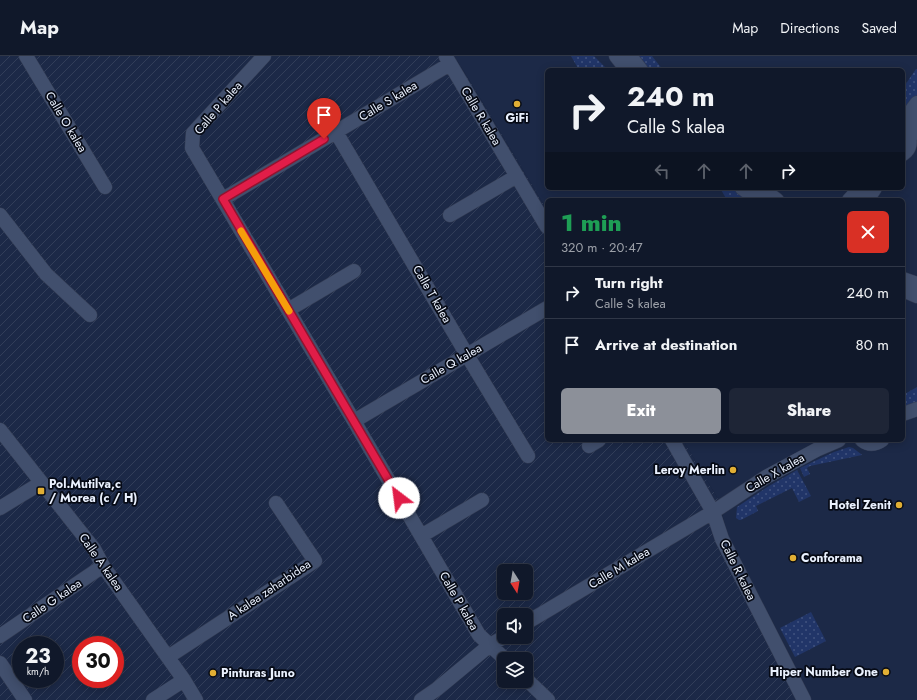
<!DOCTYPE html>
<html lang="en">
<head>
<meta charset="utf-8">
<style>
	:root { --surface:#10182a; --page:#1e2536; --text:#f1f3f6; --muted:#9ca0a8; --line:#303747; --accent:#8c9099 }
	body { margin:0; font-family:Jost,sans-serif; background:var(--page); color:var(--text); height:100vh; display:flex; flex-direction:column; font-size:15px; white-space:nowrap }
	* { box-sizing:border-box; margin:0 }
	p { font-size:13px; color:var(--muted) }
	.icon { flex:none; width:22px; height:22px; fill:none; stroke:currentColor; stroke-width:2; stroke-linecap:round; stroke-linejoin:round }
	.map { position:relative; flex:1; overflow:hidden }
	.side { position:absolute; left:545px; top:142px; width:360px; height:244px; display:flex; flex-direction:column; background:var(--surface); border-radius:6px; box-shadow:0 2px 10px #0003,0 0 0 1px var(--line) }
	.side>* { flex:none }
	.guide { position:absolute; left:545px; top:12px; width:360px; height:122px; border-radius:6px; box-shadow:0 2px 10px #0003,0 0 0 1px var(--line); background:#10182a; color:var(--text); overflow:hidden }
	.needle { width:26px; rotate:169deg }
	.fabs { position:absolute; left:497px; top:508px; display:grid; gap:8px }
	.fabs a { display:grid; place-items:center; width:36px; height:36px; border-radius:6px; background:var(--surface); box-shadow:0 2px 10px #0003,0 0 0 1px var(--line); font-size:20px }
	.speed { position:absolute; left:12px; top:580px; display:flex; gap:8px; font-size:20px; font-weight:700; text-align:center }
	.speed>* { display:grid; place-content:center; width:52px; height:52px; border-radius:50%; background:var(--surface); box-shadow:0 2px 10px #0003,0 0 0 1px var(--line); line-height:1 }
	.speed small { font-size:10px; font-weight:400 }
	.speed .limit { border:6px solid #d22; background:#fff; color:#111 }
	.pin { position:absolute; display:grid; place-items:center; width:34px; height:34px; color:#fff; margin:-41px -17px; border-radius:50% 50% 50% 0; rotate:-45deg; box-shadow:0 0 4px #0007 }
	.pin .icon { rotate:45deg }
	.me { position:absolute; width:44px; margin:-22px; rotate:330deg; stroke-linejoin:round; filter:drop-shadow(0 0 3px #0008) }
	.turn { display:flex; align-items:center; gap:14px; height:84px; padding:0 16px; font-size:18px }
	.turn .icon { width:52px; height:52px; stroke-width:2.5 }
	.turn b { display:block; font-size:28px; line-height:34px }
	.lanes { display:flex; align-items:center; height:38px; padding:0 16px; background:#0003; justify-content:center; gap:20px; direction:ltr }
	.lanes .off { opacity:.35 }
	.round { display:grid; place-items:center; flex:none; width:42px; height:42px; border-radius:6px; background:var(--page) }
	.head { display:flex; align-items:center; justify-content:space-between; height:68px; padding:0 16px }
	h1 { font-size:24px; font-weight:800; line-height:30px; color:#1e9e55 }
	.cta { display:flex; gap:8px; margin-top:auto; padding:8px 16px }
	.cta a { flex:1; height:46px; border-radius:6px; background:var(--accent); color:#fff; font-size:16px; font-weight:800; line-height:46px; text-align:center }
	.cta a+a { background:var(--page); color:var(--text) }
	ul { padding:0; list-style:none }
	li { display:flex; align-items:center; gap:12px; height:52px; padding:0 16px; border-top:1px solid var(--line) }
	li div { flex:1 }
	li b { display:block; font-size:15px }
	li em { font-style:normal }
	header { display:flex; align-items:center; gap:24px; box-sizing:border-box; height:56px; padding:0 20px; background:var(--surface); border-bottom:1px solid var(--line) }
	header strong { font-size:19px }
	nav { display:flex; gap:22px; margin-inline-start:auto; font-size:14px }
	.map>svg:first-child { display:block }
</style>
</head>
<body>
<header>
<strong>Map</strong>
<nav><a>Map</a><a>Directions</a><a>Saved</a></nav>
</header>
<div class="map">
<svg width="917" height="644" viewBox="0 0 917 644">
	<defs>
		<pattern id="industrial-furrows" width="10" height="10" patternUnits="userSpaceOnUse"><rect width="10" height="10" fill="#1c2947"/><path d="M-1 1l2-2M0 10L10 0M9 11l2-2" fill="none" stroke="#323e59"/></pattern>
		<pattern id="grass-dots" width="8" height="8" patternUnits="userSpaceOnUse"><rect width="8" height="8" fill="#213568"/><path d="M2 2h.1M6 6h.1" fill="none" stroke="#41537f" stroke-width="1.8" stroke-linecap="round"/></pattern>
	</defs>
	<rect width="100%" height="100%" fill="#162038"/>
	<path fill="#1c2947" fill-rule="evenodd" d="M454,0H917V644H807L729,484L718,443L683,384H903V144H547V154L468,22ZM547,14H903V132H547Z"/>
	<path fill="url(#industrial-furrows)" fill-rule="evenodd" d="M0,0H454L468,22L547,154V384H683L718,443L729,484L807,644H0ZM504,515H526V537H504ZM504,559H526V581H504ZM21,589H55V623H21ZM81,589H115V623H81ZM504,603H526V625H504Z"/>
	<path fill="url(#grass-dots)" d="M571,0H594L608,14H579Z
		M636,0H652L663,14H647Z
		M916,13H917V39L904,56L903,32Z
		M720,132H734L750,144H727Z
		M917,331V346L903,352V339Z
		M849,391L853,392L861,398L862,399L810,410L807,412L810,418L804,421L800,412L834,396Z
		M797,414L811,440L799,446L792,432L756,450L758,455L741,464H739L736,462L737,451L769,430Z
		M811,556L826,585L795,601L780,572Z"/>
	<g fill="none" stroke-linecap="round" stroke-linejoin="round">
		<defs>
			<path id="minor" d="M26,0L105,131
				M264,0L193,77L192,92L354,365L479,579L505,603
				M616,0L627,14
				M630,0L641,14
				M446,1L547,171
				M903,66L917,47
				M903,74C912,80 912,92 903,98
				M336,76L467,299L528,400
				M910,82L917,65
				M742,132L758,144
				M761,132L777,144
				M223,143L450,8
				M849,144L860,132
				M867,144L875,132
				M0,159L46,218L90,259
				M450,159L517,120
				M903,223L917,228
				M903,234L917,240
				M288,254L354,215
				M903,358L917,353
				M354,365L547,252
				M0,374L94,493L103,510L184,624L196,644
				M672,384L713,456L722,483L804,644
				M862,384C868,389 875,389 882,384
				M589,390L599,384
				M0,452L41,427
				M421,480L482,444
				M526,567L713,456L766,421L818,393L839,384
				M0,580L103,510
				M168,601L315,505L276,447
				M0,607L25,644
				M526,623L548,644
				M153,644L184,624
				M421,644L437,633L490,589L504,581"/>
		</defs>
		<use href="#minor" stroke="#343d54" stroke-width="15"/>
		<use href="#minor" stroke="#414f6d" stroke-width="14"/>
	</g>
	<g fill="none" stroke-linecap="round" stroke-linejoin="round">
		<defs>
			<path id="route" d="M324,83L223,143L399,442"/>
		</defs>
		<use href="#route" stroke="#92132f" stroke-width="10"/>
		<use href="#route" stroke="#e11d48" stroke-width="7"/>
		<path stroke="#f59e0b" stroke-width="7" d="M241,175L289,255"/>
	</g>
	<g fill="#e1af34" stroke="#060a15" stroke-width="1.5">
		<circle cx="517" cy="48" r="4"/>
		<circle cx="733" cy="414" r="4"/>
		<rect x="37" y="431" width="8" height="8" rx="2"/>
		<circle cx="899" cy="449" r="4"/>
		<circle cx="793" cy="502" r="4"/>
		<circle cx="886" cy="616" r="4"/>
		<circle cx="213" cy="617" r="4"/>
	</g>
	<g text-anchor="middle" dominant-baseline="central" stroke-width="3.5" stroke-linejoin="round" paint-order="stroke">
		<g font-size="12" fill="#eaf1fe" stroke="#060a15">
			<text transform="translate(388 45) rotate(-31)">Calle S kalea</text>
			<text transform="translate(218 52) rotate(-49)">Calle P kalea</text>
			<text transform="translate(481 60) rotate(59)">Calle R kalea</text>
			<text transform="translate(66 66) rotate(59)">Calle O kalea</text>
			<text transform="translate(432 238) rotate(60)">Calle T kalea</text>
			<text transform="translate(451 308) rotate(-30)">Calle Q kalea</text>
			<text transform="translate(775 417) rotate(-30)">Calle X kalea</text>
			<text transform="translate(101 506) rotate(55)">Calle A kalea</text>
			<text transform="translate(619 512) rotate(-31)">Calle M kalea</text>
			<text transform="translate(738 514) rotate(64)">Calle R kalea</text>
			<text transform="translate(269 534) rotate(-34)">A kalea zeharbidea</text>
			<text transform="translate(52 545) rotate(-34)">Calle G kalea</text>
			<text transform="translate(459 545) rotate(60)">Calle P kalea</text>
		</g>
		<g font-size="12" font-weight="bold" fill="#eaf1fe" stroke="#060a15" text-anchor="end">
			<text x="517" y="62" text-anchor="middle">GiFi</text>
			<text x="725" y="414">Leroy Merlin</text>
			<text x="49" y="428" text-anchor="start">Pol.Mutilva,c<tspan x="49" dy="14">/ Morea (c / H)</tspan></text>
			<text x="891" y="449">Hotel Zenit</text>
			<text x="801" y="502" text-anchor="start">Conforama</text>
			<text x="878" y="616">Hiper Number One</text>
			<text x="221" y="617" text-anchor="start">Pinturas Juno</text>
		</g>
	</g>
</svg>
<div class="fabs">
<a><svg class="needle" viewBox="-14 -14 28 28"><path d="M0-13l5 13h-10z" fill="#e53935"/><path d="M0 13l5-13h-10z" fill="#9ca0a8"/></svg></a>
<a><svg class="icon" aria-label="sound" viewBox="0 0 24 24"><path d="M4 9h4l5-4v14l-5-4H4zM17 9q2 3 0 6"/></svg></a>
<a><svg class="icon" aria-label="layers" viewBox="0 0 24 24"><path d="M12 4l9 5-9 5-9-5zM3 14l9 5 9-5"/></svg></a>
</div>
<div class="speed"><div>23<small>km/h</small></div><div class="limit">30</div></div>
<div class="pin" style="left:324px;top:83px;background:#d93025"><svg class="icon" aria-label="arrive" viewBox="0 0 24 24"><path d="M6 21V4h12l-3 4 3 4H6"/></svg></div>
<svg class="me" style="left:399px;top:442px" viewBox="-20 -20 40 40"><circle r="19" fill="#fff"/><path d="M0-13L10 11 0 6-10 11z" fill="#e11d48"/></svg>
<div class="guide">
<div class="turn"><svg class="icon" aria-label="right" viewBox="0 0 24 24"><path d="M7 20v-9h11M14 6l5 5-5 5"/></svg><div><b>240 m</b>Calle S kalea</div></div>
<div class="lanes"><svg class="icon off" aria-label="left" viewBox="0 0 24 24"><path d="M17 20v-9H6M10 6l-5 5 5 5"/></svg><svg class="icon off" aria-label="ahead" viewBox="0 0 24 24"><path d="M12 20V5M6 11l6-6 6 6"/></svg><svg class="icon off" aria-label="ahead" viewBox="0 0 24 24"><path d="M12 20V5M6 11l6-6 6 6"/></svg><svg class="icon" aria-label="right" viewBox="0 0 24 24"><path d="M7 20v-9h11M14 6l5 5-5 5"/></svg></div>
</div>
<section class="side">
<div class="head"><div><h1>1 min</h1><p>320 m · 20:47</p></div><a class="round" style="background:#d93025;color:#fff"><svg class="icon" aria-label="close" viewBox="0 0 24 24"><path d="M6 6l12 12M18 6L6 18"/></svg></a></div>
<ul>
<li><svg class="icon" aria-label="right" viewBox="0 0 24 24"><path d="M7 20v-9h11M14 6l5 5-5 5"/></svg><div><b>Turn right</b><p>Calle S kalea</p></div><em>240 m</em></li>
<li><svg class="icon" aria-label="arrive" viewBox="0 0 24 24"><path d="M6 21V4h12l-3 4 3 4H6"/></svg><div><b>Arrive at destination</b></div><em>80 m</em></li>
</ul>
<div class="cta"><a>Exit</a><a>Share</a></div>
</section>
</div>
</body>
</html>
